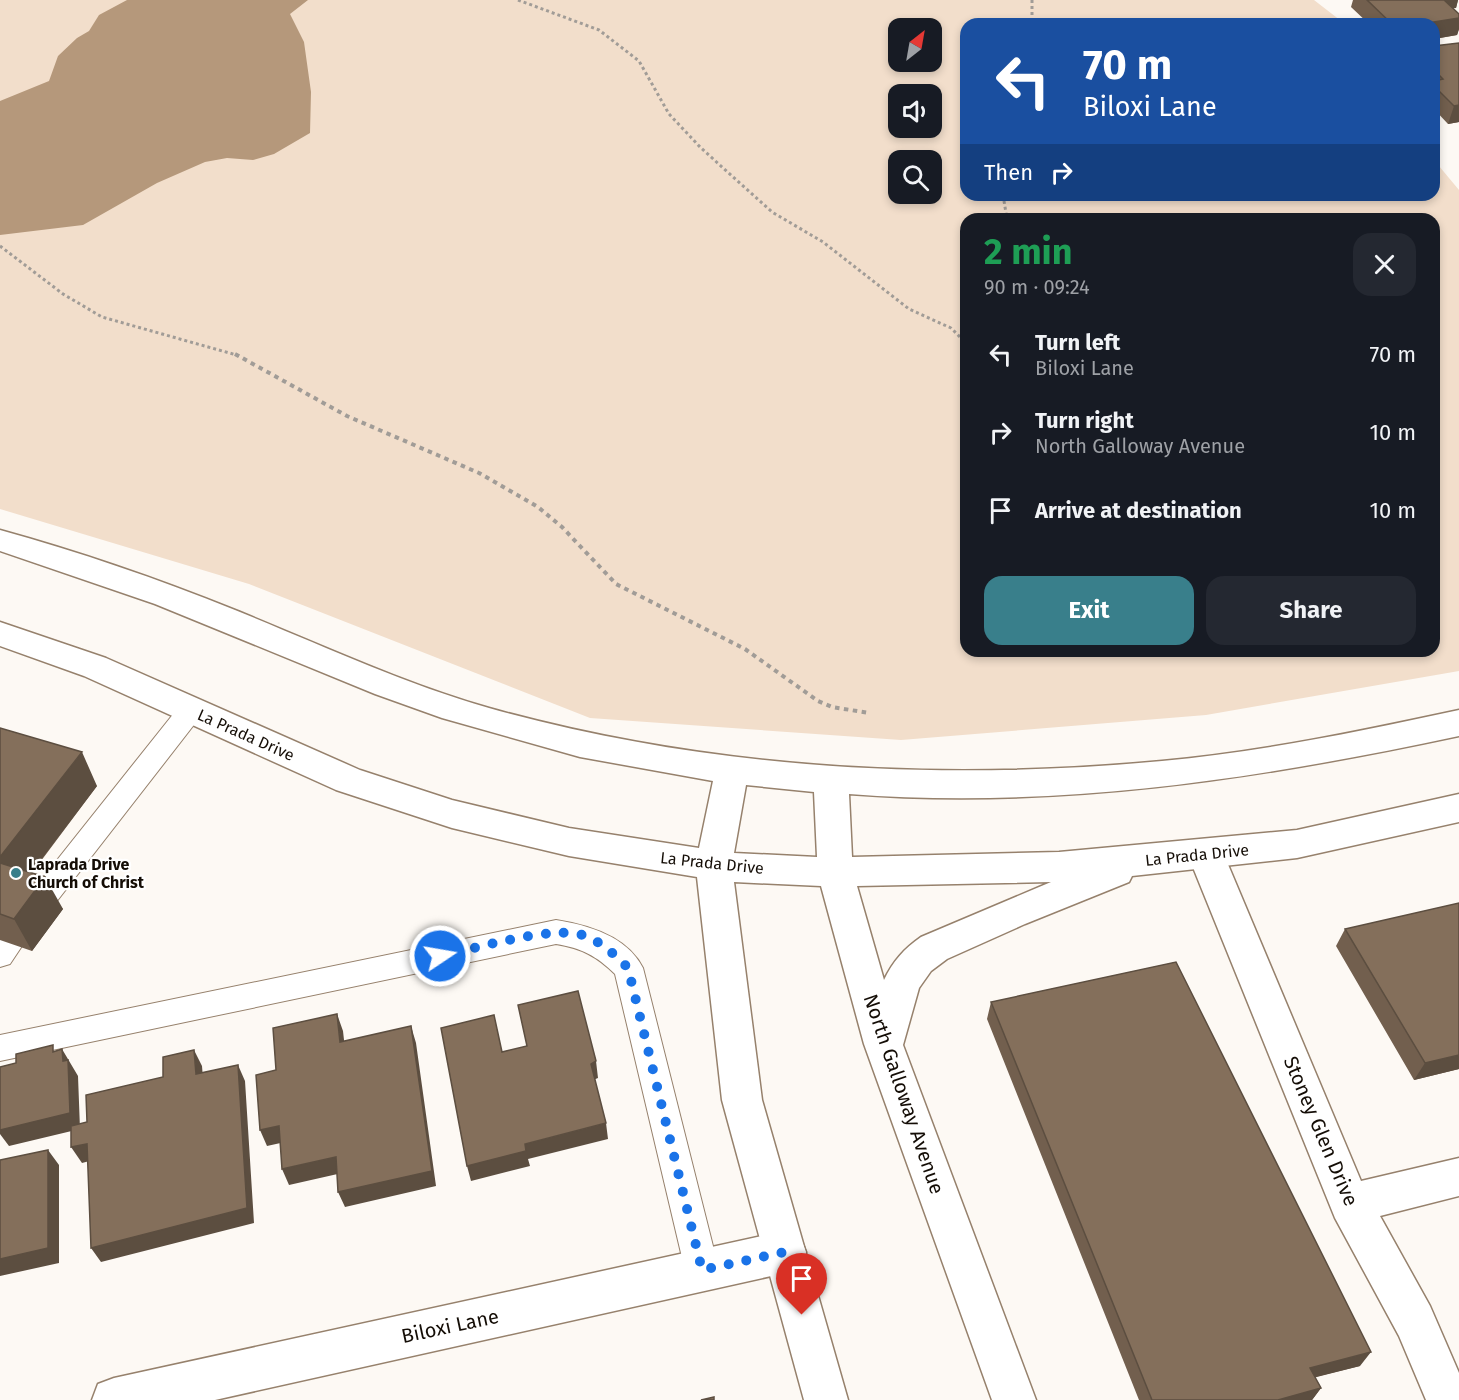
<!DOCTYPE html>
<html lang="en">
<head>
<meta charset="utf-8">
<style>
	:root { --surface:#171b24; --page:#242831; --text:#f1f3f6; --muted:#9ea1a6; --accent:#397f8b }
	body { margin:0; font-family:"Fira Sans",sans-serif; background:var(--page); color:var(--text); height:100vh; display:flex; flex-direction:column; font-size:22px; white-space:nowrap }
	* { box-sizing:border-box; margin:0 }
	p { font-size:20px; color:var(--muted) }
	.icon { flex:none; width:33px; height:33px; fill:none; stroke:currentColor; stroke-width:2; stroke-linecap:round; stroke-linejoin:round }
	.map { position:relative; flex:1; overflow:hidden }
	.sheet { position:absolute; left:960px; top:213px; width:480px; height:444px; display:flex; flex-direction:column; background:var(--surface); border-radius:18px; box-shadow:0 3px 9px #0003 }
	.sheet>* { flex:none }
	.banner { position:absolute; left:960px; top:18px; width:480px; height:183px; border-radius:18px; box-shadow:0 3px 9px #0003; background:#1a4fa0; color:#fff; overflow:hidden }
	.needle { width:39px; rotate:31deg }
	.buttons { position:absolute; left:888px; top:18px; display:grid; gap:12px }
	.buttons a { display:grid; place-items:center; width:54px; height:54px; border-radius:12px; background:var(--surface); box-shadow:0 3px 9px #0003; font-size:30px }
	.pin { position:absolute; display:grid; place-items:center; width:51px; height:51px; color:#fff; margin:-62px -26px; border-radius:50% 50% 50% 0; rotate:-45deg; box-shadow:0 0 6px #0007 }
	.pin .icon { rotate:45deg }
	.me { position:absolute; width:66px; margin:-33px; rotate:78deg; stroke-linejoin:round; filter:drop-shadow(0 0 4px #0008) }
	.turn { display:flex; align-items:center; gap:21px; height:126px; padding:0 24px; font-size:27px }
	.turn .icon { width:78px; height:78px; stroke-width:2.5 }
	.turn b { display:block; font-size:42px; line-height:51px }
	.then { display:flex; align-items:center; height:57px; padding:0 24px; background:#0003; gap:12px; font-size:22px }
	.round { display:grid; place-items:center; flex:none; width:63px; height:63px; border-radius:18px; background:var(--page) }
	.headline { display:flex; align-items:center; justify-content:space-between; height:102px; padding:0 24px }
	h1 { font-size:36px; font-weight:700; line-height:45px; color:#1e9e55 }
	.button { display:flex; gap:12px; margin-top:auto; padding:12px 24px }
	.button a { flex:1; height:69px; border-radius:18px; background:var(--accent); color:#fff; font-size:24px; font-weight:700; line-height:69px; text-align:center }
	.button a+a { background:var(--page); color:var(--text) }
	ul { padding:0; list-style:none }
	li { display:flex; align-items:center; gap:18px; height:78px; padding:0 24px }
	li div { flex:1 }
	li b { display:block; font-size:22px }
	li em { font-style:normal }
	.map>svg:first-child { display:block }
</style>
</head>
<body>
<div class="map">
<svg width="1459" height="1400" viewBox="0 0 1459 1400">
	<rect width="100%" height="100%" fill="#fdf9f4"/>
	<path fill="#f2decb" fill-rule="evenodd" d="M0,0H1314L1345,24H966V195H1434V160L1459,190V671L1206,715L901,740L590,718L249,584L0,509ZM898,28H932V62H898ZM898,94H932V128H898ZM898,160H932V194H898ZM966,219H1434V651H966Z"/>
	<path fill="#b5987b" d="M127,0H308L290,14L304,42L311,92L310,133L274,154L253,160L227,158L205,162L157,183L83,225L0,235V101L49,81L58,56L77,38L89,31L99,15Z"/>
	<g fill="none" stroke-linecap="round" stroke-linejoin="round">
		<defs>
			<path id="lane" d="M191,700L200,703L204,710L200,717L50,910L40,914L30,910L26,902L30,894L182,703Z
				M556,920C588,925 627,936 643,968L719,1270L714,1281L702,1286L690,1281L685,1270L615,974C597,956 581,948 556,944L0,1061V1035Z
				M10,931L20,934L24,943L10,964L0,967V934Z"/>
			<path id="street" d="M1206,840L1219,845L1224,855L1361,1181L1459,1158V1196L1380,1216L1430,1306L1459,1373V1400H1426L1399,1336L1335,1218L1188,855L1193,845Z
				M785,1231L800,1237L806,1252L800,1267L785,1273L215,1400H92L98,1384L114,1378Z"/>
			<path id="secondary" d="M0,530C80,552 158,579 235,610C319,644 402,683 489,708C708,769 936,782 1162,761C1262,752 1361,731 1459,710V736C1258,779 1055,810 849,794L852,857L1059,852L1297,830L1459,794V822L1297,858L1132,876L1129,882L1025,924L947,959L931,971L919,988L903,1045L1036,1400H992L864,1044L821,886L734,882L762,1100L848,1400H804L722,1100L697,877L569,856L452,828L336,790L84,676L0,646V622L106,658L360,770L452,800L569,828L699,848L713,781L580,757L442,718L375,694L155,604L0,551ZM746,785L814,792L817,857L734,853ZM1051,882L921,937C904,949 893,961 884,980L857,886Z"/>
		</defs>
		<use href="#lane" stroke="#96816c" stroke-width="2"/>
		<use href="#street" stroke="#96816c" stroke-width="3"/>
		<use href="#secondary" stroke="#96816c" stroke-width="3"/>
		<path stroke="#a19c97" stroke-width="3" stroke-dasharray="3 3" stroke-linecap="butt" d="M518,0L599,30L639,61L669,114L701,148L772,212L823,242L909,309L951,328L966,343
			M1032,0V24
			M1003,195L1007,219
			M0,246L63,294L102,317L240,356"/>
		<path stroke="#a19c97" stroke-width="4" stroke-dasharray="4.5 4.5" stroke-linecap="butt" d="M235,354L347,416L479,473L538,507L562,527L616,584L745,649L818,701L832,707L869,713"/>
		<use href="#lane" fill="#fff" fill-rule="evenodd"/>
		<use href="#street" fill="#fff" fill-rule="evenodd"/>
		<use href="#secondary" fill="#fff" fill-rule="evenodd"/>
	</g>
	<path fill="#725f4e" d="M1353,0H1458L1456,8H1453L1459,14V29L1457,35L1434,39V24H1369L1351,7Z
		M1459,43V122L1448,124L1434,109V46Z
		M0,728L97,786L32,873L63,909L32,951L0,940Z
		M1345,929L1459,1069L1414,1080L1336,946Z
		M991,1002L1360,1366L1315,1377L1321,1388L1312,1400H1139L987,1019Z"/>
	<path fill="#5c4e40" d="M1435,0H1458L1456,8L1431,11Z
		M1459,18V29L1457,35L1434,39V24H1421Z
		M1459,105V122L1448,124L1454,106Z
		M82,752L97,786L15,894L0,867V857Z
		M45,877L63,909L32,951L14,919Z
		M337,1014L343,1031L346,1058L340,1042Z
		M411,1026L416,1043L436,1186L345,1207L338,1192Z
		M62,1049L78,1076L80,1129L9,1146L0,1134V1130L63,1061Z
		M194,1050L202,1066L204,1091L196,1074Z
		M1459,1055V1069L1414,1080L1425,1063Z
		M596,1061L598,1078L593,1080L591,1064Z
		M238,1065L245,1081L254,1223L101,1262L91,1248Z
		M606,1123L608,1139L528,1159L530,1166L471,1181L467,1166L525,1144Z
		M279,1126L285,1142L267,1146L260,1130Z
		M87,1144L97,1159L82,1163L71,1147Z
		M48,1150L59,1165V1263L0,1276V1259Z
		M336,1157L342,1173L289,1185L282,1169Z
		M1371,1352L1360,1366L1301,1381L1310,1368Z
		M1321,1388L1312,1400H1278Z"/>
	<path fill="#846f5b" stroke="#5c4e40" stroke-width="1.5" d="M1367,0H1444L1459,14V18L1421,24H1392Z
		M1459,43V105L1454,106L1434,86V81L1443,79L1434,70V46Z
		M0,728L82,752L0,857Z
		M0,863L45,877L14,919L0,914Z
		M1459,903V1055L1425,1063L1345,929Z
		M1176,962L1371,1352L1310,1368L1321,1388L1278,1400H1152L991,1002Z
		M578,991L596,1061L591,1064L606,1123L525,1144L526,1151L467,1166L441,1028L494,1015L502,1052L527,1046L518,1005Z
		M337,1014L340,1042L411,1026L432,1171L338,1192L336,1157L282,1169L279,1126L260,1130L256,1075L276,1070L273,1028Z
		M53,1045V1052L62,1049L63,1061L68,1060L70,1113L0,1130V1067L16,1063V1054Z
		M194,1050L196,1074L238,1065L247,1208L91,1248L87,1144L71,1147V1126L87,1122L86,1095L163,1077V1057Z
		M48,1150V1248L0,1259V1160Z
		M714,1397V1400H701Z"/>
	<g fill="none" stroke-linecap="round" stroke-linejoin="round">
		<path stroke="#1a73e8" stroke-width="10" stroke-dasharray="0 18" d="M440,956C474,949 555,924 585,936C603,943 615,955 628,968L702,1270L785,1252L802,1315"/>
	</g>
	<circle fill="#397f8b" stroke="#fff" stroke-width="2" cx="16" cy="873" r="6"/>
	<g text-anchor="middle" dominant-baseline="central" stroke-width="4.5" stroke-linejoin="round" paint-order="stroke">
		<g font-size="16" fill="#140d06" stroke="#fff">
			<text transform="translate(246 735) rotate(24)">La Prada Drive</text>
			<text transform="translate(1197 855) rotate(-6)">La Prada Drive</text>
			<text transform="translate(712 863) rotate(6)">La Prada Drive</text>
		</g>
		<g font-size="16" font-weight="bold" fill="#140d06" stroke="#fff" text-anchor="start">
			<text x="28" y="864">Laprada Drive<tspan x="28" dy="18">Church of Christ</tspan></text>
		</g>
		<g font-size="20" fill="#140d06" stroke="#fff">
			<text transform="translate(904 1094) rotate(71)">North Galloway Avenue</text>
			<text transform="translate(1321 1131) rotate(67)">Stoney Glen Drive</text>
			<text transform="translate(450 1326) rotate(-12)">Biloxi Lane</text>
		</g>
	</g>
</svg>
<div class="buttons">
<a><svg class="needle" viewBox="-14 -14 28 28"><path d="M0-13l5 13h-10z" fill="#e53935"/><path d="M0 13l5-13h-10z" fill="#9ea1a6"/></svg></a>
<a><svg class="icon" aria-label="sound" viewBox="0 0 24 24"><path d="M4 9h4l5-4v14l-5-4H4zM17 9q2 3 0 6"/></svg></a>
<a><svg class="icon" aria-label="search" viewBox="0 0 24 24"><circle cx="10" cy="10" r="6"/><path d="M15 15l6 6"/></svg></a>
</div>
<div class="pin" style="left:802px;top:1315px;background:#d93025"><svg class="icon" aria-label="arrive" viewBox="0 0 24 24"><path d="M6 21V4h12l-3 4 3 4H6"/></svg></div>
<svg class="me" style="left:440px;top:956px" viewBox="-20 -20 40 40"><circle r="17" fill="#1a73e8" stroke="#fff" stroke-width="3"/><path d="M0-11L8 9 0 5-8 9z" fill="#fff"/></svg>
<div class="banner">
<div class="turn"><svg class="icon" aria-label="left" viewBox="0 0 24 24"><path d="M17 20v-9H6M10 6l-5 5 5 5"/></svg><div><b>70 m</b>Biloxi Lane</div></div>
<div class="then">Then<svg class="icon" aria-label="right" viewBox="0 0 24 24"><path d="M7 20v-9h11M14 6l5 5-5 5"/></svg></div>
</div>
<section class="sheet">
<div class="headline"><div><h1>2 min</h1><p>90 m · 09:24</p></div><a class="round"><svg class="icon" aria-label="close" viewBox="0 0 24 24"><path d="M6 6l12 12M18 6L6 18"/></svg></a></div>
<ul>
<li><svg class="icon" aria-label="left" viewBox="0 0 24 24"><path d="M17 20v-9H6M10 6l-5 5 5 5"/></svg><div><b>Turn left</b><p>Biloxi Lane</p></div><em>70 m</em></li>
<li><svg class="icon" aria-label="right" viewBox="0 0 24 24"><path d="M7 20v-9h11M14 6l5 5-5 5"/></svg><div><b>Turn right</b><p>North Galloway Avenue</p></div><em>10 m</em></li>
<li><svg class="icon" aria-label="arrive" viewBox="0 0 24 24"><path d="M6 21V4h12l-3 4 3 4H6"/></svg><div><b>Arrive at destination</b></div><em>10 m</em></li>
</ul>
<div class="button"><a>Exit</a><a>Share</a></div>
</section>
</div>
</body>
</html>
